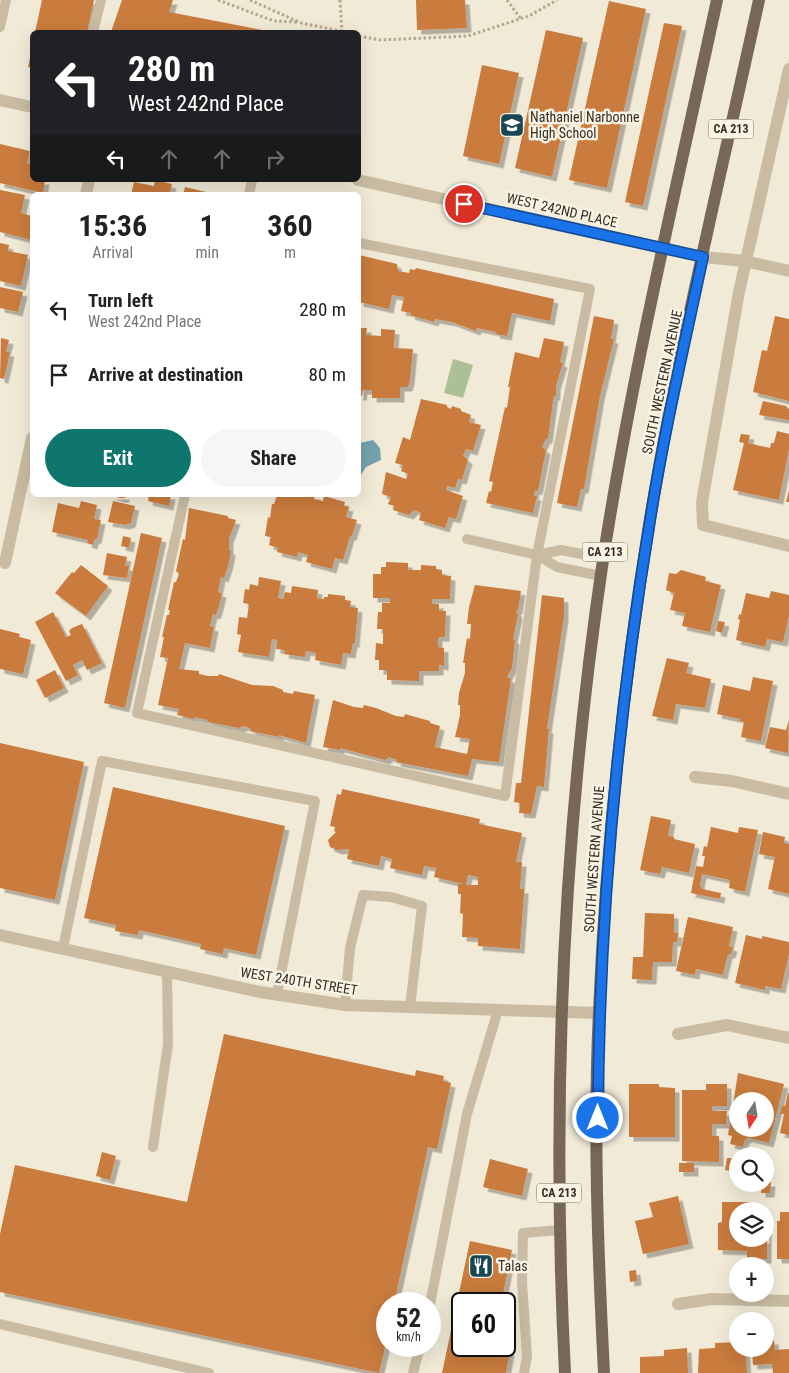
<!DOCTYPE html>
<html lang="en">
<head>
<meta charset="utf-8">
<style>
	:root { --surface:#fff; --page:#f6f6f6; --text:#222; --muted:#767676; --accent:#0f766e }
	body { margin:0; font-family:"Roboto Condensed",sans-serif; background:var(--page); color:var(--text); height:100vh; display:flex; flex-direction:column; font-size:19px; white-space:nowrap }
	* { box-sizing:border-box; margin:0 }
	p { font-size:16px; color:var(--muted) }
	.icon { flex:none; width:28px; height:28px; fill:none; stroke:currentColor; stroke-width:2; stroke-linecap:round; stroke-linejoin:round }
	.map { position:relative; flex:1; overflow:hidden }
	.drawer { position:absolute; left:30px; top:192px; width:331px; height:305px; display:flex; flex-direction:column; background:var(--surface); border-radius:8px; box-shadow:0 5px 20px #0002 }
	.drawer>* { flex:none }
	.guide { position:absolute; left:30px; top:30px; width:331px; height:152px; border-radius:8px; box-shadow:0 5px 20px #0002; background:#202124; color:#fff; overflow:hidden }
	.needle { width:32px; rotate:192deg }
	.tools { position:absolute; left:729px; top:1092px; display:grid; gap:10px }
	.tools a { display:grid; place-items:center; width:45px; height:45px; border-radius:50%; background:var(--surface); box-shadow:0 5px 20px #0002; font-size:25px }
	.speed { position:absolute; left:376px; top:1292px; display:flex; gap:10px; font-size:25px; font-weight:700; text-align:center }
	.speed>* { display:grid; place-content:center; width:65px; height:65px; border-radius:50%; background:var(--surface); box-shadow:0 5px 20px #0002; line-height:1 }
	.speed small { font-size:12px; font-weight:400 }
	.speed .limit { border:2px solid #111; border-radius:8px; background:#fff; color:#111 }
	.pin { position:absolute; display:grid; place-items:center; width:42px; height:42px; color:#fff; margin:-21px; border:2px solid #fff; border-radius:50%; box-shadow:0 1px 5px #0007 }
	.me { position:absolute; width:55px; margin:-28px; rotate:0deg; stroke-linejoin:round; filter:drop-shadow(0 0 4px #0008) }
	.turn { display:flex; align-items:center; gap:18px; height:105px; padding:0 15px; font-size:22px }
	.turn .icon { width:65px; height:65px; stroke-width:2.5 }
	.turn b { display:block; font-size:35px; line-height:42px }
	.lanes { display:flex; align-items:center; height:48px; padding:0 15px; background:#0003; justify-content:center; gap:25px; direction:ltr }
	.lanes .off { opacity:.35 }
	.eta { display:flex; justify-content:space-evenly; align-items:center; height:85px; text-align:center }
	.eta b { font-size:30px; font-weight:700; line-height:35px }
	.primary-button { display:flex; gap:10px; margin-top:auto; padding:10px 15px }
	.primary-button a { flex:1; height:58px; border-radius:30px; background:var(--accent); color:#fff; font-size:20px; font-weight:700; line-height:58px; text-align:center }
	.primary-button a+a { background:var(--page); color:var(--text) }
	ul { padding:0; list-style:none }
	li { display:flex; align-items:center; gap:15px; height:65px; padding:0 15px }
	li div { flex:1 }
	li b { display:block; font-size:19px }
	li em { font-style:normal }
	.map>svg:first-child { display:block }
</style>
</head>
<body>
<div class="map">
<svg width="789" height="1373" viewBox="0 0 789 1373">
	<defs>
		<filter id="shadow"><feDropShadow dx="4.5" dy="4.5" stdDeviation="0" flood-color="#0004"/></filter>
	</defs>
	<rect width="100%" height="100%" fill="#f1ead7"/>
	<path fill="#abc097" d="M453,359L473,365L463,398L444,393Z"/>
	<path fill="#76a1af" d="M373,440L380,448L381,460L366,467L359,478V446L360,443Z"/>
	<path fill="#c97b3e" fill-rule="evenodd" filter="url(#shadow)" d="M42,0H94L87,32H35Z
		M122,0H173L169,12L273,32H111Z
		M416,0H465L467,28L417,30Z
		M609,1L646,9L607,188L569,180Z
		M664,23L682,26L643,206L625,202Z
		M546,30L583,38L552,177L515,168Z
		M32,49V68L28,67Z
		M482,65L519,73L499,164L463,156Z
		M0,144L30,151L27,163L32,164V180H45L43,193L0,183Z
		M155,180L172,184L169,195H131L134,182L154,186Z
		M185,187L206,192V195H183Z
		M0,190L25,195L21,213L32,216V240L0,232Z
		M0,243L9,245L8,251L28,255L21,286L0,281Z
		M359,255L397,264L398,271L409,273L410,269L415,270L416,268L554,299L550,321L512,313L507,336L495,334L496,332L477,328L476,331L452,322L435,319L434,322L410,315L411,313L401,311L404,297L392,295L389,309L359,302Z
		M0,287L23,292L18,312L0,308Z
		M594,316L614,320L611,339H614L600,396L584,489H581L577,507L557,503Z
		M775,316L789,319V401L753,392L762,350L767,351Z
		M359,328H367L366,335L381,336V329L395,330L394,348L413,349L410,380L408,387H400V398H372V390H363L362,396H359Z
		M1,338L9,340L6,352H10L4,379L0,378Z
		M544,338L564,342L560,362L563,363L556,386V396H554L553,401L548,439H546L542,447L546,450L538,491L535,490L534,496H537L533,513L486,503L489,491L491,492L493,482L489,481L505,407L507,408L510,387H508L515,352L539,358Z
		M421,399L447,405V407L451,409L452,406L461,409V411L471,415L469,422L481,425L473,451L466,449L463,456L468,460L462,480L458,479L455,488L447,486L446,490L463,496L456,519L449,517L445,528L419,520L421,513L414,510L409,515L393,510L394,506L388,504L391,497L382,494L386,472L406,479L408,474L401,471L403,465L395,463L403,437L410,440Z
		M763,401L786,406L789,409V420L759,415Z
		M777,431L789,434V449L779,500L733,490L744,443L739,442L741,434L750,435L748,443L770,448L771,443H774Z
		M789,490V502H786Z
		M110,495H125V498H120Z
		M149,495H171L169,506L148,501Z
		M283,495H315L314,499L323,501L324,496L345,502L344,506L349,507L346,517L357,520L352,536H350L343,560L335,558L332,569L306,562L308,555L298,552L297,557L277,552L278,548L269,545L271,537L265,536L268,517L270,518L272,504H274L277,496L283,497Z
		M81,501L97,505L94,519L101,520L97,539L94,540L93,545L87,543L88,540L52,532L58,503L79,508Z
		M113,501L135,506L131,523L125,525L108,522Z
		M189,508L228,516V518L236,520L229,539V550L231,551L229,563L224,578L221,577L218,592L222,593L219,606L216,615L213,614L210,626L214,627L210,648L185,643L179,669L199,671V674L208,676H218L219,674L252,685L273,686L283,690V692L293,694L294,691L315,695L306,743L279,735V737L250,731L251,729L244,726L239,728L208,722V720L194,717V719L177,715L179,709L158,705L168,658L160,657L164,637H162L167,615H169L170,610H168L174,582H176L179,574L176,571L183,539L185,540Z
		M141,533L162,538L125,708L104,703Z
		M123,536L131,538L129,548L121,546Z
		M107,553L127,557L125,566H129L127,578L103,575Z
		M386,562L408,563V570H421V565L436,566V569L442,570V575L451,576L450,599H432V604H439V611H446L445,637H438V647L444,648V666L439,665V671H419V681L387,680V670H379V660H375L376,643L383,644V629H377L378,612H382V603H390V598H373V574H381V567H386Z
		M81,565L108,586L86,616L55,593L72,572L74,573Z
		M681,570L706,577L705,581L721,585L710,632L682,626L685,613L670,610L674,593L666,590L669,573L676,574Z
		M259,577L281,581L278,598L283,599L285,592L291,593L292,586L318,590L317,598L324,599V597H328V594L345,596V600L351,601L350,607L358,608L355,643H353L351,654L343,653L341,665L315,660L316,653L306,651L305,657L284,654L285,650L276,649L277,640L272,639L269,657L238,652L241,635L237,634L239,617L247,618L249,604L243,603L245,589L249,590L250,584L258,586Z
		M475,585L521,591L518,610H516L518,615L513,639L515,640L512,668L507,677L511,679L499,762L472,759L468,776L396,762L397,760L389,757L385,760L340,748V750L323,747L333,700L354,707L363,708L364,705L376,708L396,716L404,717L405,714L430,721V723L440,726L435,747L467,754L470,739L455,737L460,715V705H458L459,693L465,673V663H463L465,650L467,638L470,639L471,624H467L469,607Z
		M771,591L789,595V615L783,642L767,639L765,647L736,640L740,620L738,619L739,614L741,615L746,593L769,598Z
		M542,595L564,598V616L547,729H549L544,787L537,786L531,814L519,813L520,803L514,802L516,783H521Z
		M53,612L66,637L71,635L69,631L72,628L82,624L102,663L87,670L82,660L73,665L78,675L66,681L35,622Z
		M718,621L725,622L722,633L716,631Z
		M0,629L20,634L19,637L31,640L23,674L0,669Z
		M667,658L689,663L686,673L711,679L705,708L676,704L673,720L652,716Z
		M55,670L64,688L45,698L36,680Z
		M753,677L773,681L761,741L741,737L744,722L739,721L740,719L717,714L723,685L750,691Z
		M789,720L788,753L765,748L770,727L786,730Z
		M0,743L84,762L55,900L0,888Z
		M113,787L285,826L256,955L224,948L223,954L200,949L201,944L139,930L138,935L115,931L116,925L84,918Z
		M342,789L480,819L479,824L522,833L516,862H522L520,889H524V892L520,949L478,946V938L462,937L463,914L460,913L461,894H458V884H463L434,877L436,868L424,866L422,875L390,868L392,859L381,856L379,866L347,859L349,849L337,850L330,847L328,840L336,832L334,831L335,827L330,826L337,794L341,795ZM468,875L478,877V885H466Z
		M651,816L671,820L668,836L674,837V839L695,844L689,873L662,867L660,874L640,870Z
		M711,827L738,833L739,827L758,830L745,892L729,888L730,880L702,874L700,885L702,889L721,893L720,899L691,893L696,866L703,867L705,856H702L704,846L707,847Z
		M763,832L785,837L784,843L789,844V894L768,889L775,857L759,854Z
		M645,913L674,914V933H678L677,942H673L672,962H653L652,980L632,979L633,957H643Z
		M688,917L733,927L729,946L733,947L731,954H728L723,975L696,969L695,975L676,971Z
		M746,935L762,939V936L789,942V954L781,989L765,986V990L735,983Z
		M224,1034L415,1076L416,1070L444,1076L443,1081L451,1083L437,1149L428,1147L394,1304H388V1335L379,1373L0,1292V1234L15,1165L187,1202Z
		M738,1073L784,1084L769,1143L749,1138L745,1139L743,1147L730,1144L732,1136L728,1135ZM738,1101H765V1129H738Z
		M629,1084H659V1087L675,1088V1137H629Z
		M706,1084H727V1106H712V1111H727L726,1124H712V1136H719V1162L682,1161V1090H706Z
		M788,1093H789V1135L780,1133L784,1114H780L782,1106H785Z
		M102,1152L116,1156L110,1180L96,1176Z
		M727,1158H732L730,1171L725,1170Z
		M490,1159L528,1169L522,1196L483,1187Z
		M679,1163H694V1172H679Z
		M765,1182H771L770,1193H761V1184Z
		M678,1196L689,1244L643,1254L635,1221L653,1217L649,1203Z
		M722,1202H751V1209H767V1259H747V1251L718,1250V1223L722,1222ZM738,1211H765V1239H738Z
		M780,1212H789V1259H777V1221H780Z
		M470,1241L512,1250L501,1304H462V1346H491L510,1351L506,1373H442Z
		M636,1270L637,1281L630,1282L629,1271Z
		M774,1340L775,1350L789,1349V1373H773L772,1364L753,1365L752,1349H765V1341Z
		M738,1342V1349H745L747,1373H698L699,1349L715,1348V1343Z
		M687,1348L688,1373H640V1357L664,1356V1350Z"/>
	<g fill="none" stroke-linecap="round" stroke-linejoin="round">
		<path stroke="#b5a68e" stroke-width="3" stroke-dasharray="2.5 2.5" stroke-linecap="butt" d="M218,0L274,21L298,22
			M250,0L301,23L345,32
			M340,0L342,32
			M507,0L521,19
			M359,36L380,40L468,36L529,16L557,0"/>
		<path stroke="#c9bca3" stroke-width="10" d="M0,27L6,0
			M93,32L101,0
			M249,195L252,180
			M185,495L137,713L505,796L537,555L590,289L359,243
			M467,539L537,555L557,567L601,576
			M537,555L561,550L603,558
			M63,948L102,761L315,801L277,994
			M345,1005L350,948L363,895L391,897L422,906L410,1007
			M153,1147L168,1044L167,971
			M430,1304L467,1114L498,1010
			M0,1324L209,1373
			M413,1373L420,1346
			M524,1373L527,1356L522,1282L523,1233L560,1230"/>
		<path stroke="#c9bca3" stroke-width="12" d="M789,69L739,292L702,502L703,525L789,546
			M86,195L89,180
			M5,563L32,438
			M695,777L732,781L789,794
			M678,1034L727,1025L789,1038
			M678,1304L712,1299L789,1301"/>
		<path stroke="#c9bca3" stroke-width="12" d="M0,100L32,107
			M358,180L703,257L745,261L789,271
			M0,935L260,992L345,1005L599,1013"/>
		<path stroke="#776756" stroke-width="12" d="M565,1373C551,1101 563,829 603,560C632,372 677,186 717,0
			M604,1373C598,1253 593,1131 599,1011C606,848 623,686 649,525C678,349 721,175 759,0"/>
	</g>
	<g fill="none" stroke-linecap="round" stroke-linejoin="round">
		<defs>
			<path id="route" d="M464,204L703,257C684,347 663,436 649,527C617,722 599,920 598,1118"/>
		</defs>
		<use href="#route" stroke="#114b97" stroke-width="12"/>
		<use href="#route" stroke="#1a73e8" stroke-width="9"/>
	</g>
	<defs>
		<symbol id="school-square" viewBox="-11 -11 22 22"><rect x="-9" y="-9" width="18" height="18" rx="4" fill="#1a4756" stroke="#f9f3e3"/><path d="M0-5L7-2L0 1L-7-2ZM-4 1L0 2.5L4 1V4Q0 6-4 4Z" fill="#fff"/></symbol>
		<symbol id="restaurant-square" viewBox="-11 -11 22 22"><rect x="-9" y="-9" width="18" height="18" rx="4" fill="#1a4756" stroke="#f9f3e3"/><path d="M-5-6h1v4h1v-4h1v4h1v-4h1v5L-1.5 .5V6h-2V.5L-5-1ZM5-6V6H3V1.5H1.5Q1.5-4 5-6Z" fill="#fff"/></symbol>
	</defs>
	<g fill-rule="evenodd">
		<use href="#school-square" x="498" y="111" width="28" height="28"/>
		<use href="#restaurant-square" x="467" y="1252" width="28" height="28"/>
	</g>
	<g text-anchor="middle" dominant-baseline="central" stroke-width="5" stroke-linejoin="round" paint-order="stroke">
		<g fill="#f9f3e3" stroke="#6f685e" stroke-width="1">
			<rect x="708.5" y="119.5" width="45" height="19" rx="4"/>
			<rect x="582.5" y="542.5" width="45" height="19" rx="4"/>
			<rect x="536.5" y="1183.5" width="45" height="19" rx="4"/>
		</g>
		<g font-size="12" font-weight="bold" fill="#342d25">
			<text x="731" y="129">CA 213</text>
			<text x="605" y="552">CA 213</text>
			<text x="559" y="1193">CA 213</text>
		</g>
		<g font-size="14" fill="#342d25" stroke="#f9f3e3" text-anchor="start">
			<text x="530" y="117">Nathaniel Narbonne<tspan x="530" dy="16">High School</tspan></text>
			<text x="498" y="1266">Talas</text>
		</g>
		<g font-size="14" fill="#342d25" stroke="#f9f3e3">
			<text transform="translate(562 210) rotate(13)">WEST 242ND PLACE</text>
			<text transform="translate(662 382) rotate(-78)">SOUTH WESTERN AVENUE</text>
			<text transform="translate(594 859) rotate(-86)">SOUTH WESTERN AVENUE</text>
			<text transform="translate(299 981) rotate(9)">WEST 240TH STREET</text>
		</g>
	</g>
</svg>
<div class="tools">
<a><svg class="needle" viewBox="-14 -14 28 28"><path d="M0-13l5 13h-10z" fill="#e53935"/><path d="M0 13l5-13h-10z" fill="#767676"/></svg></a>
<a><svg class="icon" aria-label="search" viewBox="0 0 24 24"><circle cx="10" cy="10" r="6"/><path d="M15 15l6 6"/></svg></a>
<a><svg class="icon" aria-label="layers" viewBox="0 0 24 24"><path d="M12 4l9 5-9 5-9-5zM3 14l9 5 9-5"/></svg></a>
<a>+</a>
<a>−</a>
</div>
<div class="speed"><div>52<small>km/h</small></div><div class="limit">60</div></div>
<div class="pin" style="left:464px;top:204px;background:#d93025"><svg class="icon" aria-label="arrive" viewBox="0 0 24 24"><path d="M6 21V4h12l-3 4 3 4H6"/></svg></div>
<svg class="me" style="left:598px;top:1118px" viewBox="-20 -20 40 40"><circle r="17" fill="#1a73e8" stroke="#fff" stroke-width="3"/><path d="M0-11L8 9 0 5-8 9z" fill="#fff"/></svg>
<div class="guide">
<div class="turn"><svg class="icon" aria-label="left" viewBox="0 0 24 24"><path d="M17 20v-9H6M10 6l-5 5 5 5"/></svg><div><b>280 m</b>West 242nd Place</div></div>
<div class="lanes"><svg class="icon" aria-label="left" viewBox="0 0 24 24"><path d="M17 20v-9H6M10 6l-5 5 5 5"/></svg><svg class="icon off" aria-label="ahead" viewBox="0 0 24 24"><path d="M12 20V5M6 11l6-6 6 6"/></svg><svg class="icon off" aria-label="ahead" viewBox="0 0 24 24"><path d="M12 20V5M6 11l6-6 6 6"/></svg><svg class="icon off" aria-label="right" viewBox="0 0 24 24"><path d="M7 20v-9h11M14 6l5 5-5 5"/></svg></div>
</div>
<section class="drawer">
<div class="eta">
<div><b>15:36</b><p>Arrival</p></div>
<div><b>1</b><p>min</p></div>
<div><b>360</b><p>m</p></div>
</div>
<ul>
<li><svg class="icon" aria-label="left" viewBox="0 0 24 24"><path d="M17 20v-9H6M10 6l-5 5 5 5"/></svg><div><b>Turn left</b><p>West 242nd Place</p></div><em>280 m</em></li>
<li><svg class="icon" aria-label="arrive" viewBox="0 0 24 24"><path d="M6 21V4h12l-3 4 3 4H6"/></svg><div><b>Arrive at destination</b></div><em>80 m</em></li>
</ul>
<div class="primary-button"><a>Exit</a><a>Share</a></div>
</section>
</div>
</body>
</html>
